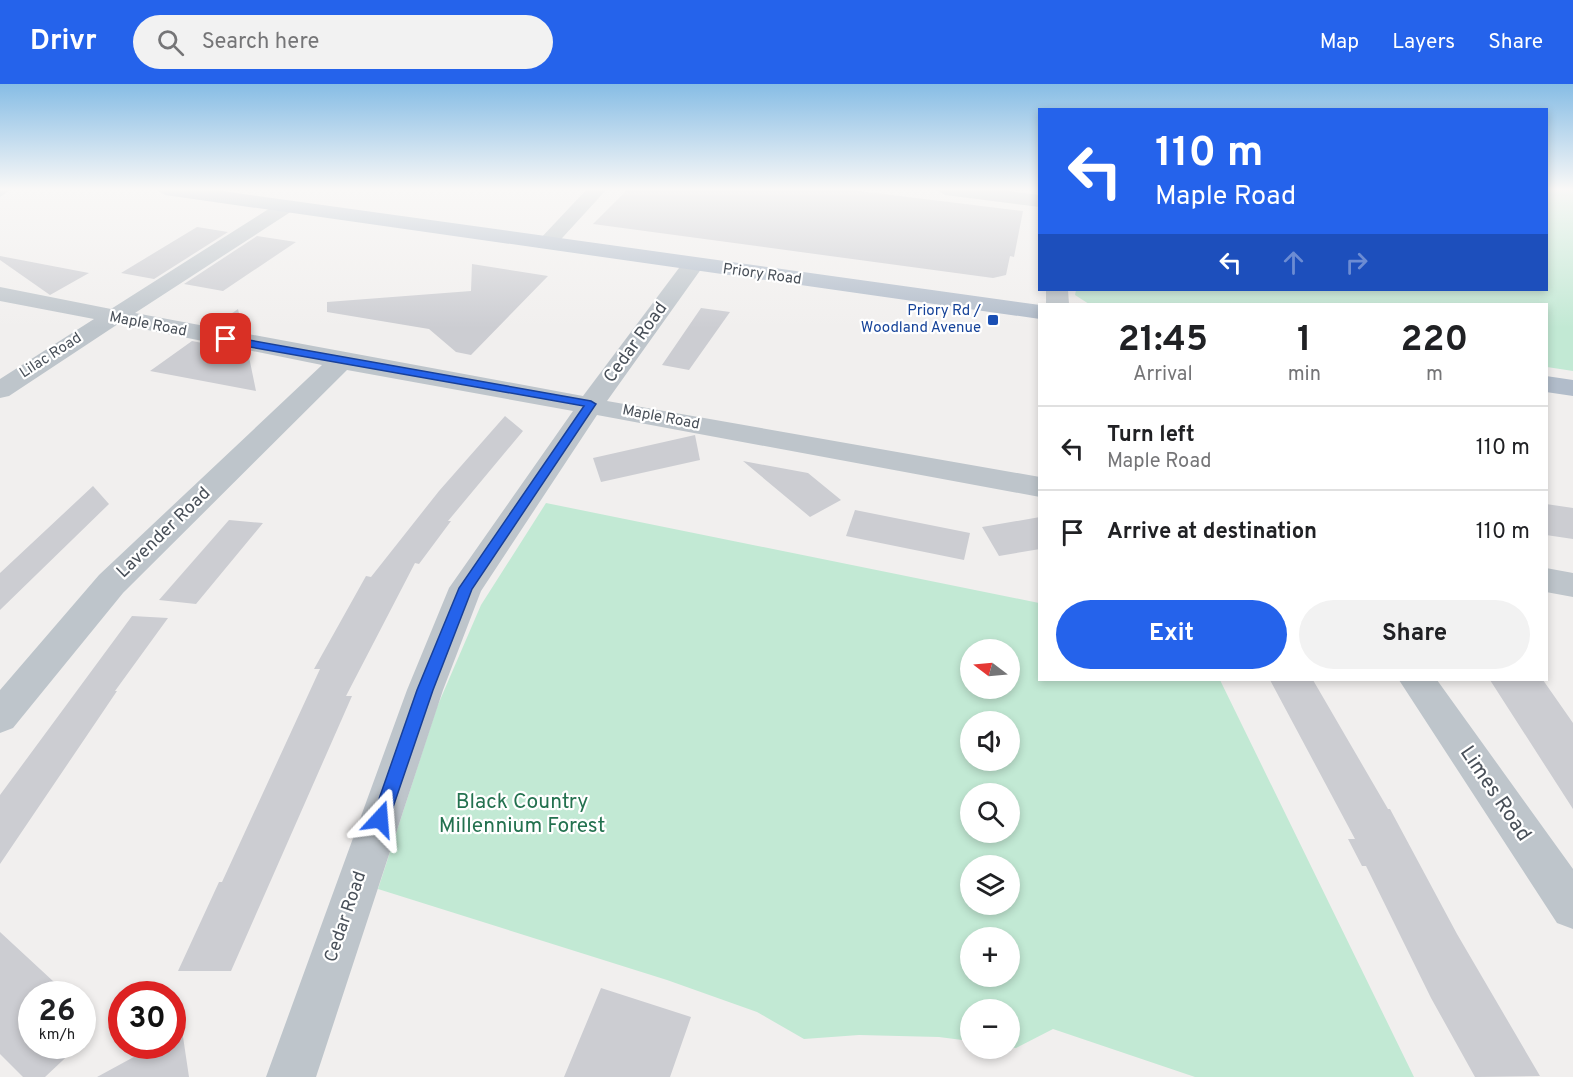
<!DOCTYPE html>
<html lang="en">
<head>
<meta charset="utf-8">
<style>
	:root { --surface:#fff; --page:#f2f2f2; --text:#202124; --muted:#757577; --line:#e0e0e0; --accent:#2563eb }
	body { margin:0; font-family:Overpass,sans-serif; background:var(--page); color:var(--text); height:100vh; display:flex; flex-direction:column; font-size:22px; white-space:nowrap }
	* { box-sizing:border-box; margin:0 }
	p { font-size:20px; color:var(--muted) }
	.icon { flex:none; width:33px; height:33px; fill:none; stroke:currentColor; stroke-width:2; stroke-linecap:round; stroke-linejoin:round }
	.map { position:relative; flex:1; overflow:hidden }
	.drawer { position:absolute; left:1038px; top:219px; width:510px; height:378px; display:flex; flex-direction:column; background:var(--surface); border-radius:0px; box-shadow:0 3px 9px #0003 }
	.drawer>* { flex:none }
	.hud { position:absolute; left:1038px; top:24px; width:510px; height:183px; border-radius:0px; box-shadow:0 3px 9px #0003; background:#2563eb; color:#fff; overflow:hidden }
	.needle { width:39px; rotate:286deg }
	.fabs { position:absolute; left:960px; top:555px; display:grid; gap:12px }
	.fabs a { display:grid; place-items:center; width:60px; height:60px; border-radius:50%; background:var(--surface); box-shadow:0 3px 9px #0003; font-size:30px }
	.speed { position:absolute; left:18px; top:897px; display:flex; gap:12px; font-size:30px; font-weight:700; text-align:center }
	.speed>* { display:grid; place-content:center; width:78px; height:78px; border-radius:50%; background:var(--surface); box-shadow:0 3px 9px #0003; line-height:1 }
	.speed small { font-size:15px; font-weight:400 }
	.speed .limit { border:9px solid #d22; background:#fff; color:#111 }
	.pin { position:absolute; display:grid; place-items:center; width:51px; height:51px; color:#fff; margin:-26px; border-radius:12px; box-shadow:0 3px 9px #0006 }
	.me { position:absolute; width:66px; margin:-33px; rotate:19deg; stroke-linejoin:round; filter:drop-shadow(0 0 4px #0008) }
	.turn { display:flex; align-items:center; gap:21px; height:126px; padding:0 18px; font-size:27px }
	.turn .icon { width:78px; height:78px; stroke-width:2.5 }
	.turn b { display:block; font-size:42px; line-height:51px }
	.lanes { display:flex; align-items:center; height:57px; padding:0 18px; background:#0003; justify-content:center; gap:30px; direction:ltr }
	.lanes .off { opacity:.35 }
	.eta { display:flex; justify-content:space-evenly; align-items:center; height:102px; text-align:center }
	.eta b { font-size:36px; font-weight:700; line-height:42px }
	.cta { display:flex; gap:12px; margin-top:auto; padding:12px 18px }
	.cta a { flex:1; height:69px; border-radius:36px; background:var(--accent); color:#fff; font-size:24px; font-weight:700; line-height:69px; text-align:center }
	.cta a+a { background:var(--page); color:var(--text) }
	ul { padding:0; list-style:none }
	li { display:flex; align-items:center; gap:18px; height:84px; padding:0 18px; border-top:2px solid var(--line) }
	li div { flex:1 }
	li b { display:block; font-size:22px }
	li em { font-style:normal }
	header { display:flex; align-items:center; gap:36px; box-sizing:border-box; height:84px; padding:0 30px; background:var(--accent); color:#fff }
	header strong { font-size:28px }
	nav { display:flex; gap:33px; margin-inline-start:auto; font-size:21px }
	.search { width:420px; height:54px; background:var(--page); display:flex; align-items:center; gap:15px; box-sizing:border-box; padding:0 21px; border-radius:33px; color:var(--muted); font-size:22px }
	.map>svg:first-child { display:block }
</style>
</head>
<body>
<header>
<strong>Drivr</strong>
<div class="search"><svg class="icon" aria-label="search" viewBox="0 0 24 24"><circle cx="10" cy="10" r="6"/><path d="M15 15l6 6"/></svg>Search here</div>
<nav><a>Map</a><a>Layers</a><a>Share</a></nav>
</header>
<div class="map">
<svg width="1573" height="993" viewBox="0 0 1573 993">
	<rect width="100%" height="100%" fill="#f1efee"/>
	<path fill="#c2e9d4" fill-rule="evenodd" d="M1547,105H1573V287L1547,283L1546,220H1089L1075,211L1076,206H1546Z
		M546,419L1039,519L1040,596H1220L1414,993H1195L1053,945L1016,964L1010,963V926H970V957L939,953L859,951L804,955L757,928L667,896L378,805L437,623L481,521ZM970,566H1010V604H970ZM970,638H1010V676H970ZM970,710H1010V748H970ZM970,782H1010V820H970ZM970,854H1010V892H970Z"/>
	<path fill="#cccdd2" d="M628,105H843L1023,127L1014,173L1010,172L1006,191L993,194L593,140Z
		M197,143L228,148L154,195L121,189Z
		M257,152L296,158L223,207L184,200Z
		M0,172L89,189L50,211L0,176Z
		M472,180L548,192L471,271L456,268L429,245L327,228V218L471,207Z
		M701,224L730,228L689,286L662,281Z
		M238,225L243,247L215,241Z
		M192,257L248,268L256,307L150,287Z
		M505,332L523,347L448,437H451L419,480L415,479L346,612H352L231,887H178L219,798H222L320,585H314L366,492L371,493L439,407Z
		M695,351L700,376L601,398L593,374Z
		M743,377L808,389L841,416L810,433Z
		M93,402L109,420L0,526V489Z
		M1546,420L1573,424V455L1546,451Z
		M855,426L970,449L964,476L846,452Z
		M1040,433V465L999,472L982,443Z
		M229,436L263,439L196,520L159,516Z
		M132,532L168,534L115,607H117L0,780V711Z
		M1270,596H1313L1388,725H1390L1457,850L1540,992L1475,993L1431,914L1366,782H1362L1348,755H1355Z
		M1490,596H1543L1573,639V725Z
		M0,848L67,910H32V962H78L45,993H23L0,970Z
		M601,904L691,933L670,993H564Z
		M182,946L189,993H97L154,962H172V951Z"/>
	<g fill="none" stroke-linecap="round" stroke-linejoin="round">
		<path fill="#bec5cb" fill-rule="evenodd" d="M0,105H12L0,113Z
			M587,105H607L553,164H539L536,160L539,156Z
			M936,105H993L1040,111V123L945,111Z
			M285,117L292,119L295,123L292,127L135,229L583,312L685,176H701L704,181L607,317L1040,393V413L597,331L481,507L443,606L316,993H266L407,606L449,504L573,327L347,286L123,509L13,644L0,649V606L99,491L322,281L118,240L9,312L0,314V295L94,235L0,217V203L111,225L278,119Z
			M1046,206H1068L1069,220H1046Z
			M1546,484L1573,489V513L1546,508Z
			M1399,596H1437L1573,785V845L1557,839Z"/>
		<path fill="#b1bcca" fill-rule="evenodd" d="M156,105H208L1040,221V235L165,111Z
			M1546,292L1573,296V312L1546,308Z"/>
	</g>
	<linearGradient id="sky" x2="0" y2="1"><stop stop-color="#87bde5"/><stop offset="0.43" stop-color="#f9f8f7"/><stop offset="1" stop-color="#f9f8f7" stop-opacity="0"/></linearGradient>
	<rect width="1573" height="244" fill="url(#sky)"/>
	<path fill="#2563eb" stroke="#184099" stroke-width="1.5" d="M226,252L591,317L596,320L472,505L433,606L389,735L386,740L380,743L374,740L372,735L417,606L459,504L584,322L222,258L221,255Z"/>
	<rect fill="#1a4fb4" stroke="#fff" stroke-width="2" x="987" y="230" width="12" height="12" rx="3"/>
	<g text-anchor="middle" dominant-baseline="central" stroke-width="4.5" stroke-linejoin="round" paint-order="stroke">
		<g font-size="15" fill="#495059" stroke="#fff">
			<text transform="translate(762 191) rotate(8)">Priory Road</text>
			<text transform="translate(148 241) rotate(11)">Maple Road</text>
			<text transform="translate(51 272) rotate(-33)">Lilac Road</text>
			<text transform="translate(661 334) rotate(11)">Maple Road</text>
		</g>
		<g font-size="15" fill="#164399" stroke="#fff" text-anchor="end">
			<text x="981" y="227">Priory Rd /<tspan x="981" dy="17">Woodland Avenue</tspan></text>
		</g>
		<g font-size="18" fill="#495059" stroke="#fff">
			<text transform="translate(636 259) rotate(-54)">Cedar Road</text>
			<text transform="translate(164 449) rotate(-44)">Lavender Road</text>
			<text transform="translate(346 833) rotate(-71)">Cedar Road</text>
		</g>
		<g font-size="21" fill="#495059" stroke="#fff">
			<text transform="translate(1495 710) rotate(56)">Limes Road</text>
		</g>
		<g font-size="21" fill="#23714f" stroke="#fff">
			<text x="522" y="718">Black Country<tspan x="522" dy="24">Millennium Forest</tspan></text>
		</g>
	</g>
</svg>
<div class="fabs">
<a><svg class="needle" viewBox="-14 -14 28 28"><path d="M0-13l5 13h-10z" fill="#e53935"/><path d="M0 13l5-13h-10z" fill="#757577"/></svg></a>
<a><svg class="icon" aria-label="sound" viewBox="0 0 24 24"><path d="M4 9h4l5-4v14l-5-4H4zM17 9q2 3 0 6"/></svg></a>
<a><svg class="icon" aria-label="search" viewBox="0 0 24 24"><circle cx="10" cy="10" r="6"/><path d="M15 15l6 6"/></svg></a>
<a><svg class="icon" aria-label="layers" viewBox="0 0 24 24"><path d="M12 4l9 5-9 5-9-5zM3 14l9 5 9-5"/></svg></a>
<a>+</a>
<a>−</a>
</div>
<div class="speed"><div>26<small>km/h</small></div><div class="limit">30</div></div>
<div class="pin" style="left:226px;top:255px;background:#d93025"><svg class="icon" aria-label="arrive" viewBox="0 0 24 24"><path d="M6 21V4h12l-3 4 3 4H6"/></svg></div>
<svg class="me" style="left:380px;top:735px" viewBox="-20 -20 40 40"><path d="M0-17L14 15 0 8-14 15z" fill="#2563eb" stroke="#fff" stroke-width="4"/></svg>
<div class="hud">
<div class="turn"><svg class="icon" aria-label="left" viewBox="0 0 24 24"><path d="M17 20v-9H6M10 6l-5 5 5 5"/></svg><div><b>110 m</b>Maple Road</div></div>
<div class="lanes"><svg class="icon" aria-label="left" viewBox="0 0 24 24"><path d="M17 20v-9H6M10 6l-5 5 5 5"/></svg><svg class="icon off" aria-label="ahead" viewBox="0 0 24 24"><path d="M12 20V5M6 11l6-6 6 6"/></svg><svg class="icon off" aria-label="right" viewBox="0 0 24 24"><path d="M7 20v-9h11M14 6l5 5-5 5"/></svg></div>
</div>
<section class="drawer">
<div class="eta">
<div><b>21:45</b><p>Arrival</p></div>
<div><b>1</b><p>min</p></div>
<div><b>220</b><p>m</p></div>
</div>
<ul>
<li><svg class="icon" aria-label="left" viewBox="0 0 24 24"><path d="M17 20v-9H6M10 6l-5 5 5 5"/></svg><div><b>Turn left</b><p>Maple Road</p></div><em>110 m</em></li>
<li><svg class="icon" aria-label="arrive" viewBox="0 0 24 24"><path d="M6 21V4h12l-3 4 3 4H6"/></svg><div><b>Arrive at destination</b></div><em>110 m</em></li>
</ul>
<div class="cta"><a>Exit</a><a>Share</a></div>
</section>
</div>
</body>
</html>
